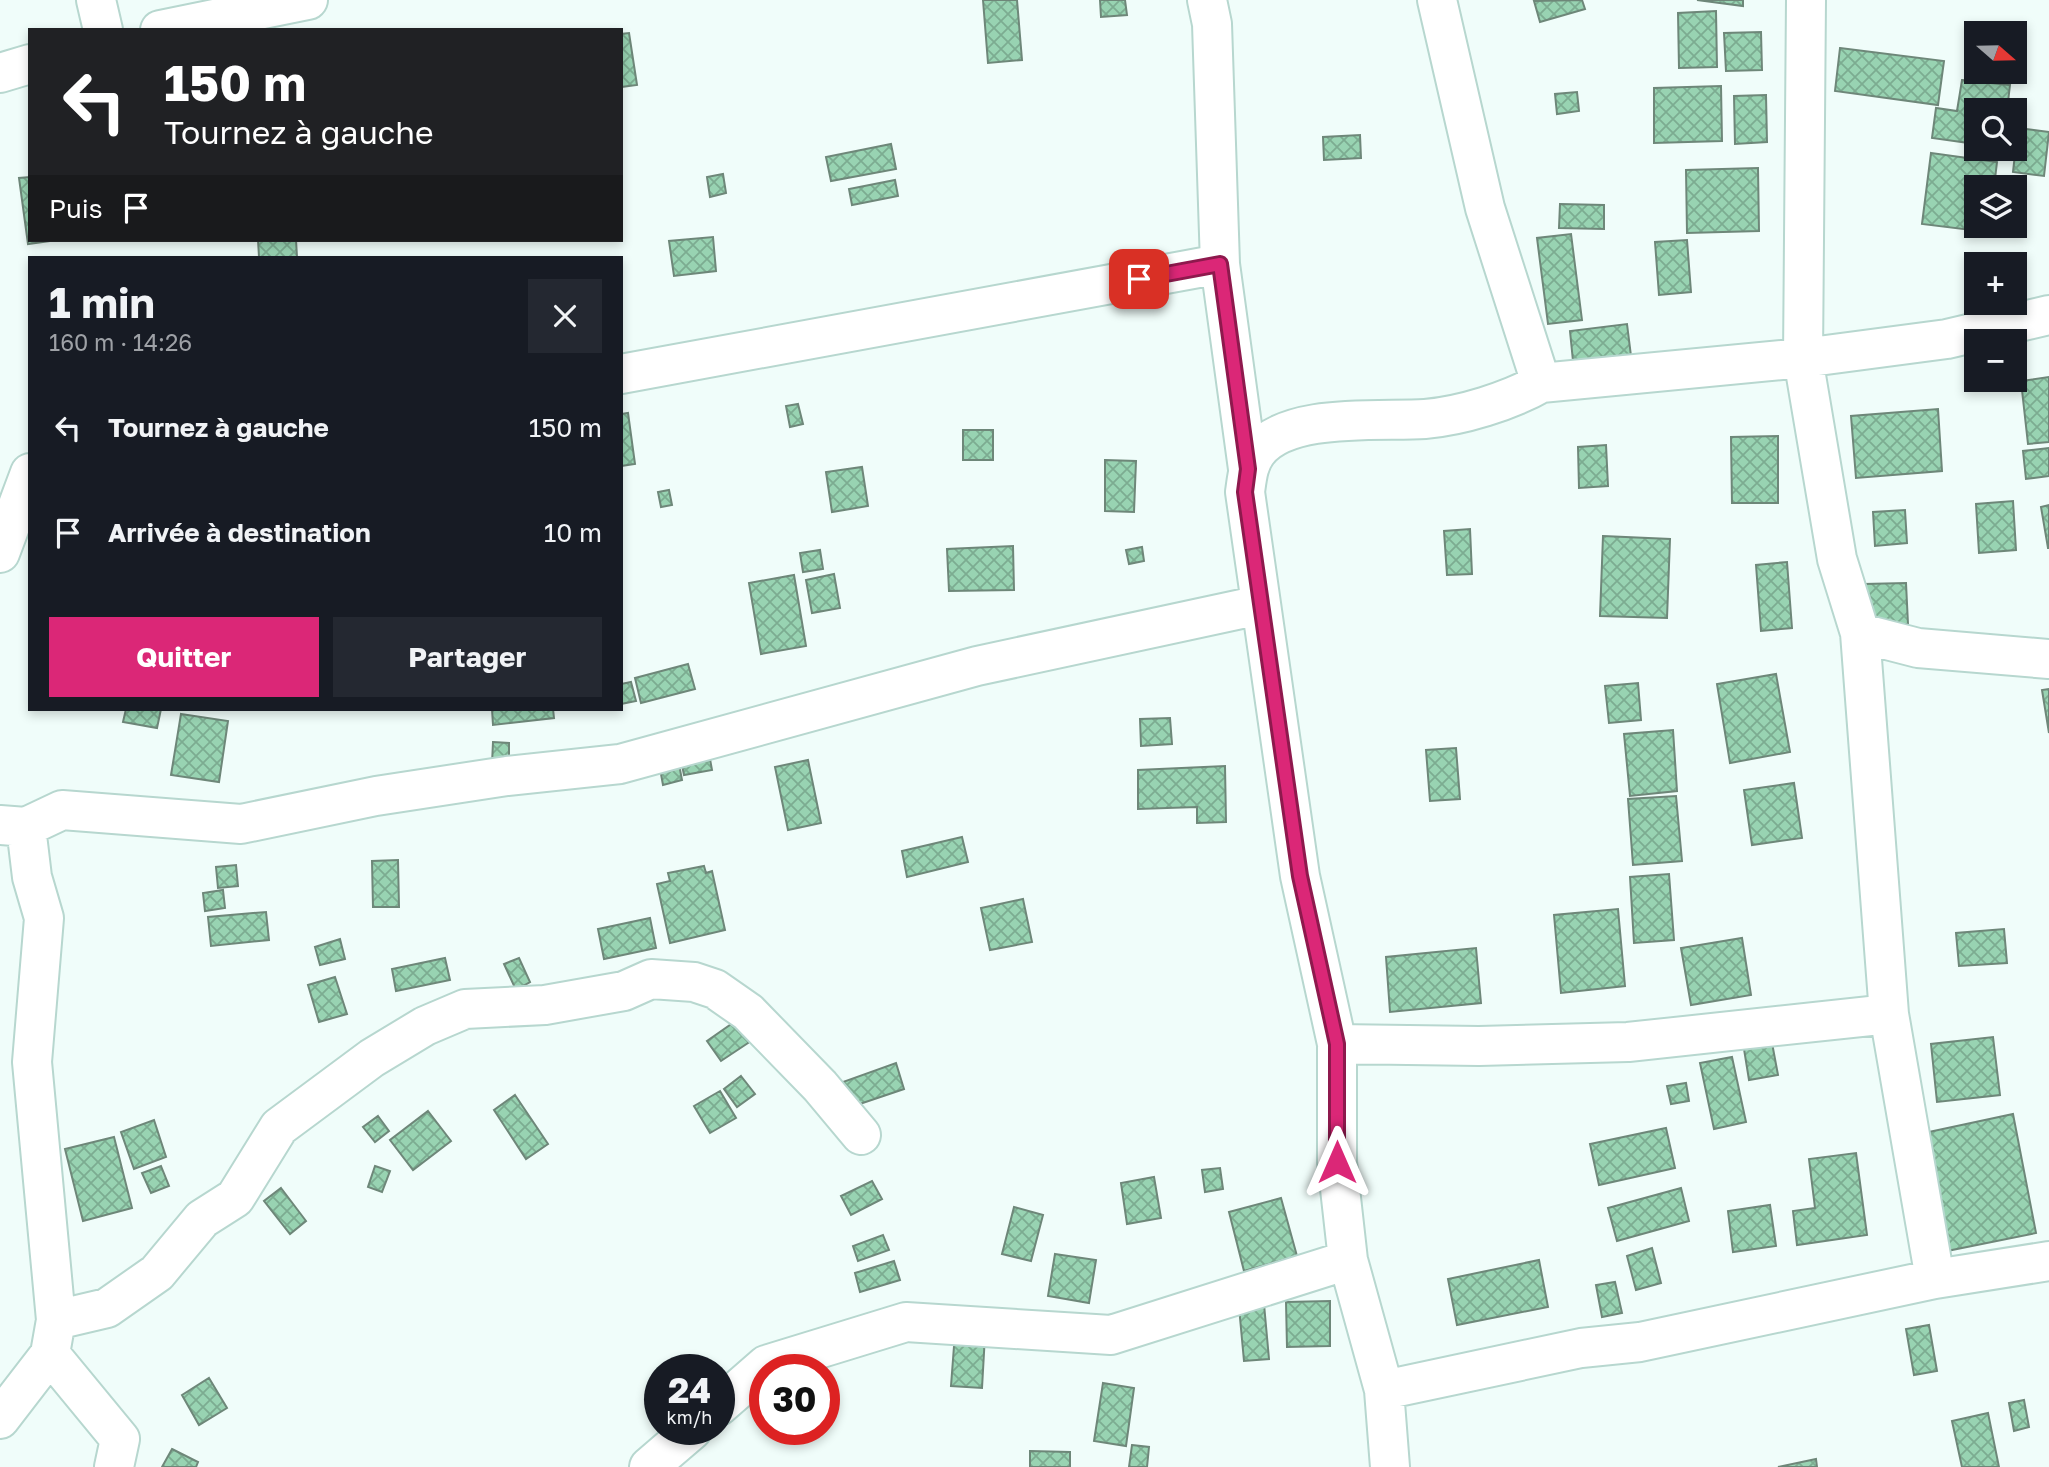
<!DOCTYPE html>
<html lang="fr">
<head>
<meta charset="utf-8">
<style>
	:root { --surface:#171b24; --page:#242831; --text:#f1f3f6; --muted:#9ea1a6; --accent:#db2777 }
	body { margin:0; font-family:"Golos Text",sans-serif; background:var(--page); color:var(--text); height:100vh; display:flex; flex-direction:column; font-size:26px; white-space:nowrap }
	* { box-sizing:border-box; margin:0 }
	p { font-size:23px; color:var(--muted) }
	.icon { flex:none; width:38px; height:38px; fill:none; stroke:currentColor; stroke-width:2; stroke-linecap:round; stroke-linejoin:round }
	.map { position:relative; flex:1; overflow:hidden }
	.panel { position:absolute; left:28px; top:256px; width:595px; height:455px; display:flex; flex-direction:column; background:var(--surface); border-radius:0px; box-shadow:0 4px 10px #0003 }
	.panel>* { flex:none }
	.top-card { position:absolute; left:28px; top:28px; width:595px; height:214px; border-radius:0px; box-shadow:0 4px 10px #0003; background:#202124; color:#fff; overflow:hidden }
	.needle { width:46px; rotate:110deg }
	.controls { position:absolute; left:1964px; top:21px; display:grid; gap:14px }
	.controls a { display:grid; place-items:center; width:63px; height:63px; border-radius:0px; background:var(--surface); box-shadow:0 4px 10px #0003; font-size:35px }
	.speed { position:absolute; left:644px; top:1354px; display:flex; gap:14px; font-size:35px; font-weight:700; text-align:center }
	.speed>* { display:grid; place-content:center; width:91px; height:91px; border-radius:50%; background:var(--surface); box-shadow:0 4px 10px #0003; line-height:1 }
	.speed small { font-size:18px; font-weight:400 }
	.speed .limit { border:10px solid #d22; background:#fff; color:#111 }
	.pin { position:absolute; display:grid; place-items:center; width:60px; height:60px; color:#fff; margin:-30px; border-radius:14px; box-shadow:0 4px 10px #0006 }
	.me { position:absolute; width:77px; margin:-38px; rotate:0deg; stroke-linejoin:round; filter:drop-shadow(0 0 5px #0008) }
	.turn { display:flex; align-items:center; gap:24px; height:147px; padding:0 21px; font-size:32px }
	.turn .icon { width:91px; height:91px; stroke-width:2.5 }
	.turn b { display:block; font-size:49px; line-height:60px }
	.then { display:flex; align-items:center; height:66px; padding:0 21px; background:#0003; gap:14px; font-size:26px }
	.round { display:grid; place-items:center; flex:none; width:74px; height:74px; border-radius:0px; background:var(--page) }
	.headline { display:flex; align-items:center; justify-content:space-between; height:119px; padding:0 21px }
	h1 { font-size:42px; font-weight:700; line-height:52px }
	.action { display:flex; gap:14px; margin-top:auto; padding:14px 21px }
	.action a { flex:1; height:80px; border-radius:0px; background:var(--accent); color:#fff; font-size:28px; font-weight:700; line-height:80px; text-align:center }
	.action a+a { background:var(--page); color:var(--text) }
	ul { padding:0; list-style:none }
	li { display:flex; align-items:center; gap:21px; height:105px; padding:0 21px }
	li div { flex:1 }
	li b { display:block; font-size:26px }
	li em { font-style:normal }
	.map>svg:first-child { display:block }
</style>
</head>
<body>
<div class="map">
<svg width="2049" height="1467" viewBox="0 0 2049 1467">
	<defs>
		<pattern id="building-cross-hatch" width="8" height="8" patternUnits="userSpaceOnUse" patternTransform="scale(1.75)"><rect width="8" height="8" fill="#98d3b2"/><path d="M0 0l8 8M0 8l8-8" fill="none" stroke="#7cac91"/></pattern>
	</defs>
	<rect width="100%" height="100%" fill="#f0fdfa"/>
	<path fill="url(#building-cross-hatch)" stroke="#6e8779" stroke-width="2" d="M983,0H1017L1022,60L988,63Z
		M1100,0H1125L1127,15L1101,17Z
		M1582,0L1585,9L1540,22L1534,1Z
		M1697,0H1743V6Z
		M1716,11L1717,67L1679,68L1678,13Z
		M1761,32L1762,70L1726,71L1724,33Z
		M629,33L637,85L621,87V34Z
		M1840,48L1944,61L1938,105L1835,91Z
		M1962,80L2010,85L2007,110H1976V144L1932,138L1936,108L1957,111Z
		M1721,86L1722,141L1654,143V88Z
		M1577,92L1579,111L1557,114L1555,94Z
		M1766,95L1767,142L1735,144L1734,96Z
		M2018,128L2049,132L2044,176L2013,172Z
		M1360,135L1361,158L1324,160L1323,137Z
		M891,144L896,169L831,181L826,157Z
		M1931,153L1997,162L1994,187H1976V226H1988L1987,232L1922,224Z
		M1758,168L1759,231L1687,233L1686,170Z
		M723,174L726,193L710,197L707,177Z
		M30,177V240H57L28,244L19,178Z
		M895,180L898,196L852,205L849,189Z
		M1560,204L1604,205V229L1559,228Z
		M1571,234L1582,320L1548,324L1537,238Z
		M713,237L716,271L674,276L669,241Z
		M258,240H296L297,257H259Z
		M1687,240L1691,292L1659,295L1655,242Z
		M1627,324L1632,364L1574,371L1570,331Z
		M2049,377V442L2028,444L2021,381Z
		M798,404L803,424L790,427L786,406Z
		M1938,409L1942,471L1856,478L1851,416Z
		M628,413L635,464L621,466V414Z
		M963,430H993V460H963Z
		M1778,436V503H1732L1731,437Z
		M1606,445L1608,486L1579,488L1578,447Z
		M2049,448V476L2026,479L2023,451Z
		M1105,460L1136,461L1134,512L1105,511Z
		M862,467L868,506L832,512L826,472Z
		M669,490L672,505L661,507L658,492Z
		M2013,501L2016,550L1979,553L1976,504Z
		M2049,505V548H2048L2041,507Z
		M1905,510L1907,543L1875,546L1873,512Z
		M1470,529L1472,574L1447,575L1444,531Z
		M1603,536L1670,539L1667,618L1600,616Z
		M1013,546L1014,590L949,591L947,549Z
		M1142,547L1144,561L1129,564L1126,550Z
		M820,550L823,569L803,572L800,553Z
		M1787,562L1792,628L1761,631L1756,565Z
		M834,574L840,608L812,613L806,580Z
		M794,575L806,646L761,654L749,583Z
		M1906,583L1908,624L1866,625L1864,584Z
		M688,664L695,689L641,703L635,678Z
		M1776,674L1790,752L1730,763L1717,684Z
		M631,682L636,701L621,704V684Z
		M1638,683L1641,720L1609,723L1605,686Z
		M2049,689V733L2042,690Z
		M126,709H161L157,728L123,722Z
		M492,709H553L554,718L493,725Z
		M181,714L228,721L219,782L171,775Z
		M1170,718L1172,744L1141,746L1140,719Z
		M1673,730L1677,791L1630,796L1624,734Z
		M493,742L509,743V764H492Z
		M708,748L712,770L684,775L680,755Z
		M1456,748L1460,799L1430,801L1426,750Z
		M678,759L682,780L663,785L659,763Z
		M808,760L821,823L788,830L775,767Z
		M1225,766L1226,822L1197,823V807L1138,809V770Z
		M1794,783L1802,838L1752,845L1744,790Z
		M1676,796L1682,861L1633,865L1628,799Z
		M962,837L968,862L907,877L902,851Z
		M398,860L399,907H373L372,861Z
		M236,865L238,886L218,888L216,867Z
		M704,866L706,873L712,871L725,930L670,943L657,884L670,881L668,873Z
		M1669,874L1674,940L1634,943L1630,877Z
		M223,890L225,908L205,911L203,893Z
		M1023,899L1032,942L990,950L981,908Z
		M1618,909L1625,986L1561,993L1554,915Z
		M266,912L269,940L211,946L208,917Z
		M650,918L656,948L604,959L598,929Z
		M2004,929L2007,963L1959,966L1956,933Z
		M1742,938L1751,995L1691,1005L1681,948Z
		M340,939L345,959L320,965L315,947Z
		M1476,948L1481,1003L1390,1012L1386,957Z
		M445,958L450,980L396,991L392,969Z
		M519,958L530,982L516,990L504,964Z
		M335,977L347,1014L319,1022L308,985Z
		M740,1018L754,1039L721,1061L707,1041Z
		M1993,1037L2000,1095L1937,1102L1931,1044Z
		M1772,1043L1778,1075L1749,1080L1744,1049Z
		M1732,1057L1746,1122L1714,1129L1700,1063Z
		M896,1063L904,1089L848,1108L840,1083Z
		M741,1076L755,1094L737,1107L724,1089Z
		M1686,1083L1689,1101L1671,1104L1667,1086Z
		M720,1091L736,1118L710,1133L694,1106Z
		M515,1095L548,1144L526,1159L494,1110Z
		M428,1111L451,1141L413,1170L390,1140Z
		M2013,1114L2036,1233L1947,1251L1924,1133Z
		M378,1116L389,1131L375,1142L363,1127Z
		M154,1120L166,1157L134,1169L121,1132Z
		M1666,1128L1675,1168L1599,1185L1590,1144Z
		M114,1137L132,1208L83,1221L65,1149Z
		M1856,1153L1867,1235L1797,1245L1793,1211L1815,1208L1809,1159Z
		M161,1166L169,1186L151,1193L142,1173Z
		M375,1166L390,1171L382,1192L368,1187Z
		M1220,1168L1223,1189L1205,1192L1202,1170Z
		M1154,1177L1161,1218L1127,1224L1121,1183Z
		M872,1181L882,1199L851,1215L841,1196Z
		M281,1188L306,1221L290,1234L264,1201Z
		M1681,1188L1689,1221L1617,1241L1608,1208Z
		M1281,1198L1297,1256L1244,1271L1229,1212Z
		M1770,1205L1776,1246L1733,1252L1728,1211Z
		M1014,1207L1043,1215L1031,1261L1002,1254Z
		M883,1235L889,1250L858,1261L853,1246Z
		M1652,1248L1661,1283L1636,1290L1627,1256Z
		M1055,1254L1096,1260L1089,1303L1048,1296Z
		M1539,1260L1548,1307L1457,1325L1448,1279Z
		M894,1261L900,1280L860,1292L855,1273Z
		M1615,1282L1622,1313L1602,1317L1596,1285Z
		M1330,1301V1346L1287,1347L1286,1302Z
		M1264,1304L1269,1359L1244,1361L1239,1307Z
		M1929,1325L1937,1371L1914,1375L1906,1329Z
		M955,1333L985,1335L982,1388L951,1386Z
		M209,1378L227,1408L199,1425L182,1395Z
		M1103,1383L1134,1388L1126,1446L1094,1441Z
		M2024,1400L2029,1427L2014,1431L2009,1403Z
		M1988,1413L1999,1467H1962L1952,1421Z
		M1132,1445L1149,1447L1147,1467H1129Z
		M172,1449L198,1462L196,1467H162Z
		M1030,1451L1070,1452V1467H1030Z
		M1816,1459L1817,1467H1778Z"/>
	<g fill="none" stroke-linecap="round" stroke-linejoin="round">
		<defs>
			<path id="minor" d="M96,0L103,30
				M1207,0L1212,24L1220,264L1248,469
				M1437,0L1485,208L1541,383
				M1806,0L1803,358L1837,559L1860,633L1889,1014L1935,1279
				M160,30L308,0
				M0,73L30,64
				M621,374L1220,264
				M0,553L30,473
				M1860,633L1918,648L2049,659
				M0,825L26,827L62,810L241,824L376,796L507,776L620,764L977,666L1260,605
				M26,827L32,877L44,918L32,1062L56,1320
				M1337,1044L1479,1046L1628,1042L1889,1014
				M50,1354L120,1439L114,1467
				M1384,1390L1581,1348L1640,1342L1935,1279L2049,1261
				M719,1406L766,1365L906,1322L1111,1335L1348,1260
				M0,1419L50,1354L56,1320L107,1308L157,1273L202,1219L235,1198L279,1127L372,1058L425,1026L465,1009L545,1005L624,991L651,979L694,982L715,989L748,1012L820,1086L861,1135
				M649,1467L692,1430
				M1390,1467L1384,1390L1348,1260L1337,1162V1044L1300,876L1245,492C1247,478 1248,464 1257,452C1287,412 1380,422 1425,419C1461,416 1510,401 1541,383L1803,358L1947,339L2049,315"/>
		</defs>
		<use href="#minor" stroke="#b7d7cf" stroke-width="42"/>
		<use href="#minor" stroke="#fff" stroke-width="38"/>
	</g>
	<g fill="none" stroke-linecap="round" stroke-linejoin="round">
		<defs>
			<path id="route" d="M1139,279L1220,264L1248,469L1245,492L1300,876L1337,1044V1162"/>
		</defs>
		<use href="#route" stroke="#8e194d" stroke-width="18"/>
		<use href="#route" stroke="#db2777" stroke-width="12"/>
	</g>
</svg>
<div class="controls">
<a><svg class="needle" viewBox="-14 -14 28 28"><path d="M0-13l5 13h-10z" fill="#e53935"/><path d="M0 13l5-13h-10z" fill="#9ea1a6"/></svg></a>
<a><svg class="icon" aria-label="search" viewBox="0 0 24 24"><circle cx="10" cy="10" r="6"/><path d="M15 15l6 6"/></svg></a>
<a><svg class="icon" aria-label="layers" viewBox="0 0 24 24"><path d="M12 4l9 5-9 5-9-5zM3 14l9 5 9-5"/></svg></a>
<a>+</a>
<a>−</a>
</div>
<div class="speed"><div>24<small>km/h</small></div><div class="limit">30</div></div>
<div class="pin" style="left:1139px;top:279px;background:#d93025"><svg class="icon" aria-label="arrive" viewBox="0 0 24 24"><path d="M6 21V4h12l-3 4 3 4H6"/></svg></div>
<svg class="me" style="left:1337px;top:1162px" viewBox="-20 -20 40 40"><path d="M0-17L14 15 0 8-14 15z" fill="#db2777" stroke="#fff" stroke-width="4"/></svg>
<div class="top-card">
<div class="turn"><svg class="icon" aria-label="left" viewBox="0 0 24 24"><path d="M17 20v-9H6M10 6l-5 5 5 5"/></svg><div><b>150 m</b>Tournez à gauche</div></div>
<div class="then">Puis<svg class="icon" aria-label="arrive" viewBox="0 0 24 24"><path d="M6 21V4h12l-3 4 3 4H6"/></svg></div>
</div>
<section class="panel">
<div class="headline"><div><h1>1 min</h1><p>160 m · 14:26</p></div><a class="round"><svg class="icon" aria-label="close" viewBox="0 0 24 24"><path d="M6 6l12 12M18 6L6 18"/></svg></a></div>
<ul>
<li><svg class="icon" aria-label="left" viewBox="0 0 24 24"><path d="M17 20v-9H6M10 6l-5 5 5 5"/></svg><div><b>Tournez à gauche</b></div><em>150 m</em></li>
<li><svg class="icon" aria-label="arrive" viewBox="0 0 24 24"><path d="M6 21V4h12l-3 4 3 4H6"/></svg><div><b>Arrivée à destination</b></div><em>10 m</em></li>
</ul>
<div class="action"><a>Quitter</a><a>Partager</a></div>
</section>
</div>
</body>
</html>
